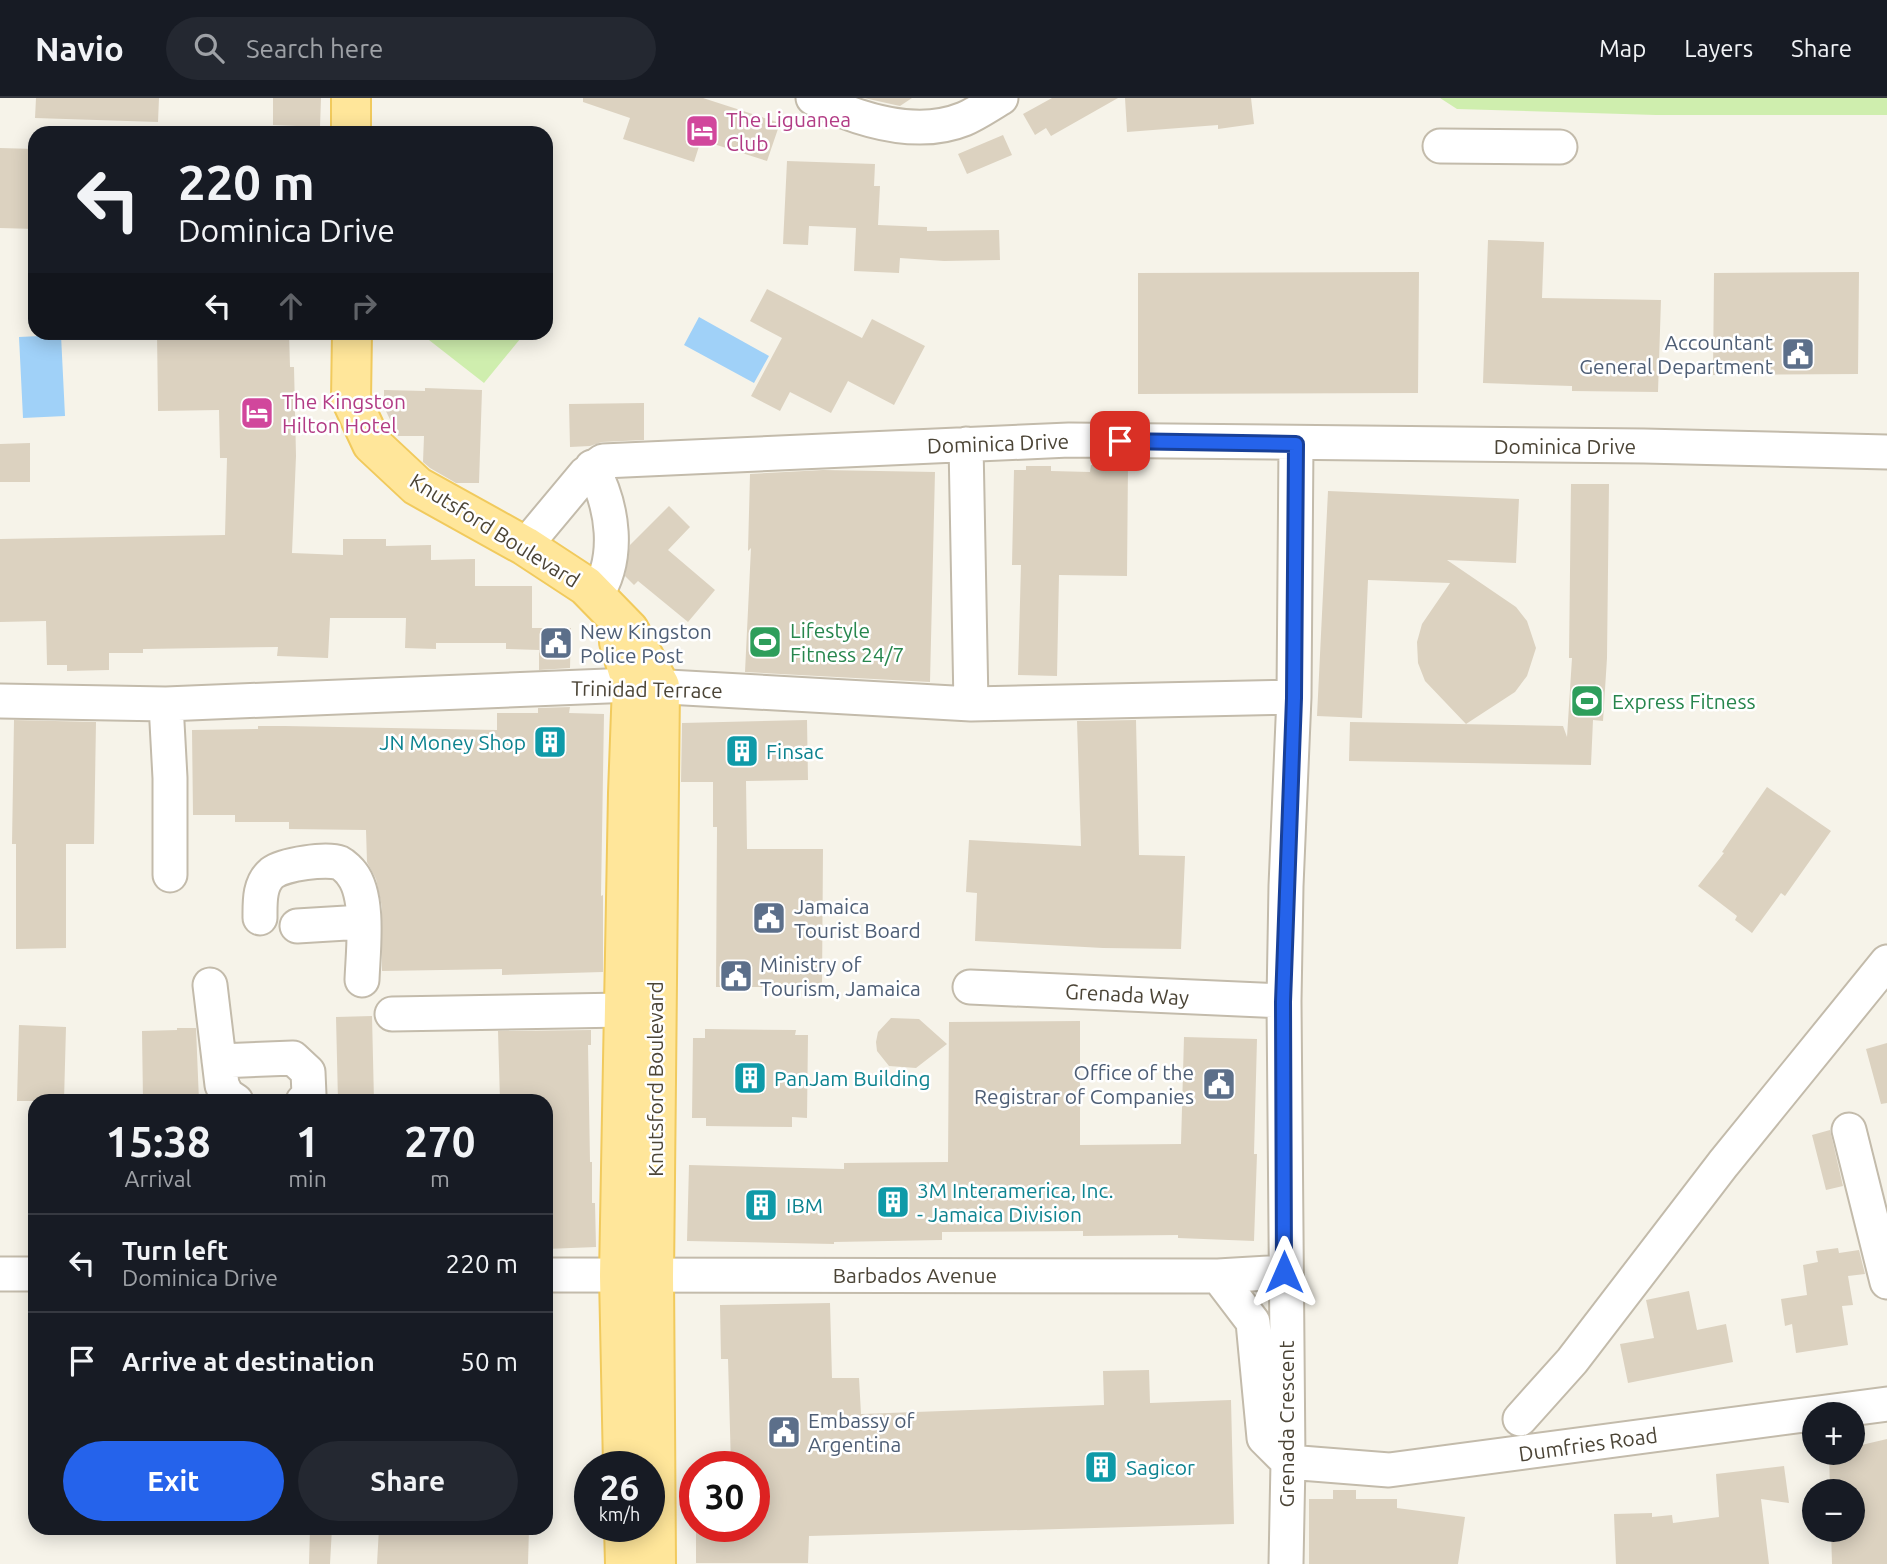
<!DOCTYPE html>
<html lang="en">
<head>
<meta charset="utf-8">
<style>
	:root { --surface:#171b24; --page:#242831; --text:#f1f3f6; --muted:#9ea1a6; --line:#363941; --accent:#2563eb }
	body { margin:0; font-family:Ubuntu,sans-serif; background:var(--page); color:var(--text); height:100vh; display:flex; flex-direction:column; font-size:26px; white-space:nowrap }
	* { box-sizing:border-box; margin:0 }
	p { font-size:23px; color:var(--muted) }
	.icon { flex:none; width:38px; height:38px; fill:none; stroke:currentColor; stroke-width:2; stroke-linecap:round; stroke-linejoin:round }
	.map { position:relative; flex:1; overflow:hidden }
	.side { position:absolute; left:28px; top:996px; width:525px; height:441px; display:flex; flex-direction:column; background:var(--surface); border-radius:21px; box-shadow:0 4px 18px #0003 }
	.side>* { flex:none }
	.hud { position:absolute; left:28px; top:28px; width:525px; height:214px; border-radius:21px; box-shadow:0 4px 18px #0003; background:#171b24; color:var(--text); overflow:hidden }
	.controls { position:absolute; left:1802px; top:1304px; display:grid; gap:14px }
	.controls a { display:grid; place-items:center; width:63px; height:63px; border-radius:50%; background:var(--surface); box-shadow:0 4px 18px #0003; font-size:35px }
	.speed { position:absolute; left:574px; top:1353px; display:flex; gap:14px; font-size:35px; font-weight:700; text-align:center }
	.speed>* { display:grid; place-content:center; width:91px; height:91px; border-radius:50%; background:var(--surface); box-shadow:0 4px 18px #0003; line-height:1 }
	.speed small { font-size:18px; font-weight:400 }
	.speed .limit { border:10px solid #d22; background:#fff; color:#111 }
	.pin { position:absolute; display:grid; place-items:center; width:60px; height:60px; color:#fff; margin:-30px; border-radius:14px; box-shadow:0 4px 10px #0006 }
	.me { position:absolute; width:77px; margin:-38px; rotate:0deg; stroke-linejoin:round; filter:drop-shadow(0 0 5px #0008) }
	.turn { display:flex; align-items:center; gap:24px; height:147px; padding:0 35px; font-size:32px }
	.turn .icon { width:91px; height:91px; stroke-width:2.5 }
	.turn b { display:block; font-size:49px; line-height:60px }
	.lanes { display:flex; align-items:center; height:66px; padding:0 35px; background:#0003; justify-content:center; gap:35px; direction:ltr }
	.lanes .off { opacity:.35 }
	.eta { display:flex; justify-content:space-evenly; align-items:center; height:119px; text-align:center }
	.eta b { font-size:42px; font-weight:700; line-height:49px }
	.action { display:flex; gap:14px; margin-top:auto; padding:14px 35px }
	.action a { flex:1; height:80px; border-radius:42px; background:var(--accent); color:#fff; font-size:28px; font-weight:700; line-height:80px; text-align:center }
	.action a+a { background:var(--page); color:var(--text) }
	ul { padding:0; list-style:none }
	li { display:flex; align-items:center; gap:21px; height:98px; padding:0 35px; border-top:2px solid var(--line) }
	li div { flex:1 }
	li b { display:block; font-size:26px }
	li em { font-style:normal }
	header { display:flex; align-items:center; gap:42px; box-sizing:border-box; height:98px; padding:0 35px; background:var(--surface); border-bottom:2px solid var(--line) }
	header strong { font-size:33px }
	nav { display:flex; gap:38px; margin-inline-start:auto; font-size:24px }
	.search { width:490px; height:63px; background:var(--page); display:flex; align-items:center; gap:18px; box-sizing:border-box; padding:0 24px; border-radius:38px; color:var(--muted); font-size:26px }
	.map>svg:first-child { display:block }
</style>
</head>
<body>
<header>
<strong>Navio</strong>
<div class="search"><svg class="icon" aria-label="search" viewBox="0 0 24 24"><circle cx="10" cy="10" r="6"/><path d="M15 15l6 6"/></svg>Search here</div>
<nav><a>Map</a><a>Layers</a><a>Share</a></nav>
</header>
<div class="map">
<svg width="1887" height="1466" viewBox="0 0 1887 1466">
	<rect width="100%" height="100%" fill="#f6f3e9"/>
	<path fill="#cfeeae" d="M1440,0H1887V17H1656L1457,11Z
		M420,235H525L484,285Z"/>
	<path fill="#a0d1f8" d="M699,219L769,258L754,285L684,247Z
		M61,237L65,318L23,320L19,239Z"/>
	<path fill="#dcd2c0" d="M36,0H159L158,24L35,20Z
		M273,0H321L320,29L273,27Z
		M583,0H703L780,25L767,63L701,42L694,64L623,41L630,20L583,4Z
		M864,0H912L900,8Z
		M1052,0H1118L1051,38L1046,30L1035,37L1023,16Z
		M1125,0H1251L1254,26L1218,31V27L1127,34Z
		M1003,37L1012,57L967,76L958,56Z
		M0,50L35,51V131L0,130Z
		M787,63L875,66L874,88H880L878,127L927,129V133L999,132L1000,162L944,163L900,160L899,175L854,173L856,130L809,128L808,147L783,146Z
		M1488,142L1544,144L1542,200L1661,202L1658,294L1572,293V288L1483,285Z
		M1419,174L1418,295L1138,296V175Z
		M1859,174L1858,276L1713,277L1714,175Z
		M767,191L862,240L872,221L925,248L894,307L848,283L831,315L790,294L780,313L751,298L782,240L750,223Z
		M157,234H289L290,269H294L296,358L292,455L343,457V441H386V448L431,447V462L475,461V488H532V530H571L570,570L539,572V552L506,551V545H436V551L405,550L406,520H330L328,560L277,558L278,549L143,551V555H109V572L67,573V567H47L46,523L0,524V441L225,437L227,360H220L219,312L158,313Z
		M425,290L482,292L479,385H456L430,370L423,364L424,338H398L384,309V292L425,293Z
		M644,305V342L602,344L590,348L570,349L569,306Z
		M30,345V384H0V346Z
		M1128,366L1127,478L1059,477L1057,578L1018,577L1021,467H1012L1014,372H1026V368H1051V373L1090,374L1091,367Z
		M823,372L935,374L930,584L745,574L751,450L748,453L750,376Z
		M1571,386H1609L1607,560L1603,623L1593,622L1591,667L1349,663L1350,624L1563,628L1567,639L1572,560H1569Z
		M1328,393L1519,401L1516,465L1447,462L1516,509L1527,523L1536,550L1527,578L1515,594L1466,626L1425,583L1418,565L1417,544L1422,526L1450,485L1368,482L1362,620L1317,618Z
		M669,408L690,429L668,452L715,492L688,524L638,483L634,487L625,478L630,447Z
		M570,609L569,615L604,616L601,798L603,797V874L502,877V871L382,873V809L376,781L367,764L366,732L289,731V724H235V717H193L192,632L258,631V628H285L497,632V615H538V610Z
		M14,622L96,624L94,746H66V850L16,851V746H12Z
		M807,622L808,682L746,683L747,751H823L822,889H716L717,729H713V684H681L682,625Z
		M1136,622L1139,757L1185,758L1181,851L1103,850L975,843L977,795L966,794L969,742L1081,748L1077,623Z
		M1767,689L1831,733L1785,798L1781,795L1752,835L1735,822L1737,818L1698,788L1724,755L1722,754Z
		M372,918L374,1003H338L336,919Z
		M891,920L919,921L947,946L916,970L889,968L877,953L876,944L878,934Z
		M1080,923V1047L1181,1046L1184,939L1257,941L1254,1056H1257L1254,1143L1178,1140V1137L1083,1138V1133L942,1134V1142L834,1144V1146L687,1143L689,1067L844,1071V1065L948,1064L949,924Z
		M19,927L66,929L64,1003H17Z
		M177,930H196L199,1003H143L142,933L177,932Z
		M705,931L796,932L795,937H808L807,1020L792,1019V1029L706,1028V1020H692L693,940H705Z
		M591,932V947H588L590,1064H592V1105H595L596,1149L546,1151V1003H500L498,933Z
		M1887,945V1005L1881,1006L1866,951Z
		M1830,1032L1843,1088L1826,1092L1812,1037Z
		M1838,1150L1839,1155L1859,1152L1865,1176L1848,1178L1853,1207L1842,1208L1848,1247L1796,1255L1792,1226L1785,1228L1781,1201L1807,1197L1803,1167L1818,1164L1816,1153Z
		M1689,1193L1697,1232L1726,1226L1733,1264L1628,1285L1620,1246L1654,1240L1646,1202Z
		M830,1205L832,1280H859L861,1316L1104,1307L1103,1273L1149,1272L1150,1305L1231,1302L1234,1426L809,1438L808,1465H696V1428H754V1368H731L728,1261H721L720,1207Z
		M1887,1341V1466H1832L1831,1432H1853V1393H1830L1829,1354H1853V1349Z
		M1784,1368L1789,1405L1761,1401L1769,1466H1616L1614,1416L1652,1415V1419L1672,1417L1673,1425L1719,1419L1716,1376Z
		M1333,1392H1356V1401H1397V1410L1465,1419L1458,1466H1309V1401H1333Z
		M310,1430H332L330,1466H309Z
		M379,1430H529L528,1466H377Z"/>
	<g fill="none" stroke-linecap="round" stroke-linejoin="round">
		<defs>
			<path id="minor" d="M813,0C857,21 915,41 964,21C976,16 989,7 1001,0
				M1440,48L1560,49
				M966,346L971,606
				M592,369C613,408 621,460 595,499
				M525,448L585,376L603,363L1069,342L1644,348L1887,354
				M0,603L166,606L632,587L971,606L1294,599
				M166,606L170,680V777
				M260,820C260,804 259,786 272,775C284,766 327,760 340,765C344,767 350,773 352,776C370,799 363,854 362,882
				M297,828L363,824
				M210,887L222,987L227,997L236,1003
				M970,889L1284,903
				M392,916L624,912
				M219,963L293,960L308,974L309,997L303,1003
				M1849,1032L1887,1184
				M0,1176H35
				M546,1177L1218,1178L1284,1174
				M1218,1178L1253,1224L1264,1340L1288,1364L1389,1372L1887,1306
				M1520,1321L1572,1263L1723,1066L1887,864
				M1286,1466L1288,1364L1284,903L1286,788L1294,599L1296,346"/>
			<path id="major" d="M351,0V35
				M352,234L351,301L372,346L417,388L525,448L586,488L629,532L660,588L654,1178L656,1466
				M619,544L632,587L628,695L619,1178L623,1368
				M624,1428L625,1466"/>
		</defs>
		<use href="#minor" stroke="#c3bbab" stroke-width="37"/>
		<use href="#major" stroke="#f1ca5d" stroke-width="42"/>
		<use href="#minor" stroke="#fff" stroke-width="33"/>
		<use href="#major" stroke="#ffe69a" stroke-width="38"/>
	</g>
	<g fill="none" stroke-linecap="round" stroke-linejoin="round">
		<defs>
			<path id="route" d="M1120,343L1296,346L1294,600L1283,904L1284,1174"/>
		</defs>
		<use href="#route" stroke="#184099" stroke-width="18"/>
		<use href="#route" stroke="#2563eb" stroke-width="12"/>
	</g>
	<defs>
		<symbol id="hotel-square" viewBox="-11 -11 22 22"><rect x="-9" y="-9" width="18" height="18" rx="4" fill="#d1479c" stroke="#fff"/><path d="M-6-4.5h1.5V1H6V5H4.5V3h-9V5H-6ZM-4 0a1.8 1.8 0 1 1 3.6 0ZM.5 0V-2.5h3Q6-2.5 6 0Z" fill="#fff"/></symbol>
		<symbol id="civic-square" viewBox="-11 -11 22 22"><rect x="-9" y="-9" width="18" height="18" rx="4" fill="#5c6f8a" stroke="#fff"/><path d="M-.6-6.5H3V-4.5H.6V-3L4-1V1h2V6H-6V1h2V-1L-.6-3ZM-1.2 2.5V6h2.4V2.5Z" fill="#fff"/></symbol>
		<symbol id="stadium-square" viewBox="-11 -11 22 22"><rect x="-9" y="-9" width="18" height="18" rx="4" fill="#2e9e5b" stroke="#fff"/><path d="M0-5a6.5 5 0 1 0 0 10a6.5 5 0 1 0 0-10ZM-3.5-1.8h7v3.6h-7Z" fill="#fff"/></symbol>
		<symbol id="building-square" viewBox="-11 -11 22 22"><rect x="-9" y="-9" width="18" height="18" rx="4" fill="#0f9aa8" stroke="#fff"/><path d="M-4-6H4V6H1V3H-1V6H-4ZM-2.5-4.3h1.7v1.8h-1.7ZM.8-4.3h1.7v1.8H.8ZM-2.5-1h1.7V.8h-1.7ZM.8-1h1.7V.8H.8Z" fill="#fff"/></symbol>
	</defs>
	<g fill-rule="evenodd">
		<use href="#hotel-square" x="683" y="14" width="38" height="38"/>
		<use href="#civic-square" x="1779" y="237" width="38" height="38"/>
		<use href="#hotel-square" x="238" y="296" width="38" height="38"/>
		<use href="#stadium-square" x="746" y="525" width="38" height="38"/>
		<use href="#civic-square" x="537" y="526" width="38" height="38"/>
		<use href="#stadium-square" x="1568" y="584" width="38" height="38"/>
		<use href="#building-square" x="531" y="625" width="38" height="38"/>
		<use href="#building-square" x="723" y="634" width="38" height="38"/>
		<use href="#civic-square" x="750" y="801" width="38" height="38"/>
		<use href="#civic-square" x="717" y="859" width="38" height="38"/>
		<use href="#building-square" x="731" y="961" width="38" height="38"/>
		<use href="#civic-square" x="1200" y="967" width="38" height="38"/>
		<use href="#building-square" x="874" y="1085" width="38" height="38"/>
		<use href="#building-square" x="742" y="1088" width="38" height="38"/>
		<use href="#civic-square" x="765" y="1315" width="38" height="38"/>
		<use href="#building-square" x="1082" y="1350" width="38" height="38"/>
	</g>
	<g text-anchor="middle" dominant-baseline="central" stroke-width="5" stroke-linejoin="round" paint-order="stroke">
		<g font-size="21" fill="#b23c85" stroke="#fff" text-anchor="start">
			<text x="726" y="21">The Liguanea<tspan x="726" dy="24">Club</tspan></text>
			<text x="282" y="303">The Kingston<tspan x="282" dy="24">Hilton Hotel</tspan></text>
		</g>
		<g font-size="21" fill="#4e5e75" stroke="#fff" text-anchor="start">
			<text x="1773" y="244" text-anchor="end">Accountant<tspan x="1773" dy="24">General Department</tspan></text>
			<text x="580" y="533">New Kingston<tspan x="580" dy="24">Police Post</tspan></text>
			<text x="794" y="808">Jamaica<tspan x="794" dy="24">Tourist Board</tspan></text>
			<text x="760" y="866">Ministry of<tspan x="760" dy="24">Tourism, Jamaica</tspan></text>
			<text x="1194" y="974" text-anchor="end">Office of the<tspan x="1194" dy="24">Registrar of Companies</tspan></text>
			<text x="808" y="1322">Embassy of<tspan x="808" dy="24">Argentina</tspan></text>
		</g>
		<g font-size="21" fill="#4b4436" stroke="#fff">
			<text transform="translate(998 345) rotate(-2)">Dominica Drive</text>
			<text x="1565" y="348">Dominica Drive</text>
			<text transform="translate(495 432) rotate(32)">Knutsford Boulevard</text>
			<text transform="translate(647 591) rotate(1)">Trinidad Terrace</text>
			<text transform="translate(1127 896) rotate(3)">Grenada Way</text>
			<text transform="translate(655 981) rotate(-90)">Knutsford Boulevard</text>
			<text x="915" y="1177">Barbados Avenue</text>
			<text transform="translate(1286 1326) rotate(-90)">Grenada Crescent</text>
			<text transform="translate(1588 1346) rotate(-8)">Dumfries Road</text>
		</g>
		<g font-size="21" fill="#27864d" stroke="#fff" text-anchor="start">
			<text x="790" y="532">Lifestyle<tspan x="790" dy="24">Fitness 24/7</tspan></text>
			<text x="1612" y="603">Express Fitness</text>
		</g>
		<g font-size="21" fill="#0d838f" stroke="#fff" text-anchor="start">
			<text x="526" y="644" text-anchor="end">JN Money Shop</text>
			<text x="766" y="653">Finsac</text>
			<text x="774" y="980">PanJam Building</text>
			<text x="917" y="1092">3M Interamerica, Inc.<tspan x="917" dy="24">- Jamaica Division</tspan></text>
			<text x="786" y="1107">IBM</text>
			<text x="1126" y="1369">Sagicor</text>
		</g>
	</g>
</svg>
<div class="controls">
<a>+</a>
<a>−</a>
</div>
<div class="speed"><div>26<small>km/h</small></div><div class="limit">30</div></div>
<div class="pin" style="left:1120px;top:343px;background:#d93025"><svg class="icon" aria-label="arrive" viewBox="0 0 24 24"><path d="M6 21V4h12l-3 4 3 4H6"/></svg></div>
<svg class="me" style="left:1284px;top:1174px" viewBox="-20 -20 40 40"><path d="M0-17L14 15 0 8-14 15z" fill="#2563eb" stroke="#fff" stroke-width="4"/></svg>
<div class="hud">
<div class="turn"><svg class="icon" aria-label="left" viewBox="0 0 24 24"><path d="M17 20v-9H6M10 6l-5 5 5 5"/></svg><div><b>220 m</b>Dominica Drive</div></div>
<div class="lanes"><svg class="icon" aria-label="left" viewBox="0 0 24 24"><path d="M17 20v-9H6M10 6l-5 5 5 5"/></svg><svg class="icon off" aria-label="ahead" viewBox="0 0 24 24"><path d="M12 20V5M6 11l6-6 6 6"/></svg><svg class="icon off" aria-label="right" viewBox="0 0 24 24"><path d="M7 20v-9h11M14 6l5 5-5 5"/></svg></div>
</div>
<section class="side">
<div class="eta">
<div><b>15:38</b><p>Arrival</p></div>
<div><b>1</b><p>min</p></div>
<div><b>270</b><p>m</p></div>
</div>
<ul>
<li><svg class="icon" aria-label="left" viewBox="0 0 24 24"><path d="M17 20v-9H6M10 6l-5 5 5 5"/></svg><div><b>Turn left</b><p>Dominica Drive</p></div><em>220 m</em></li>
<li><svg class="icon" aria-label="arrive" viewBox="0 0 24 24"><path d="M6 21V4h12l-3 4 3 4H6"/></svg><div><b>Arrive at destination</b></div><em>50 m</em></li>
</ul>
<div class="action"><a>Exit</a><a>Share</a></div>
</section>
</div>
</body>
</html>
